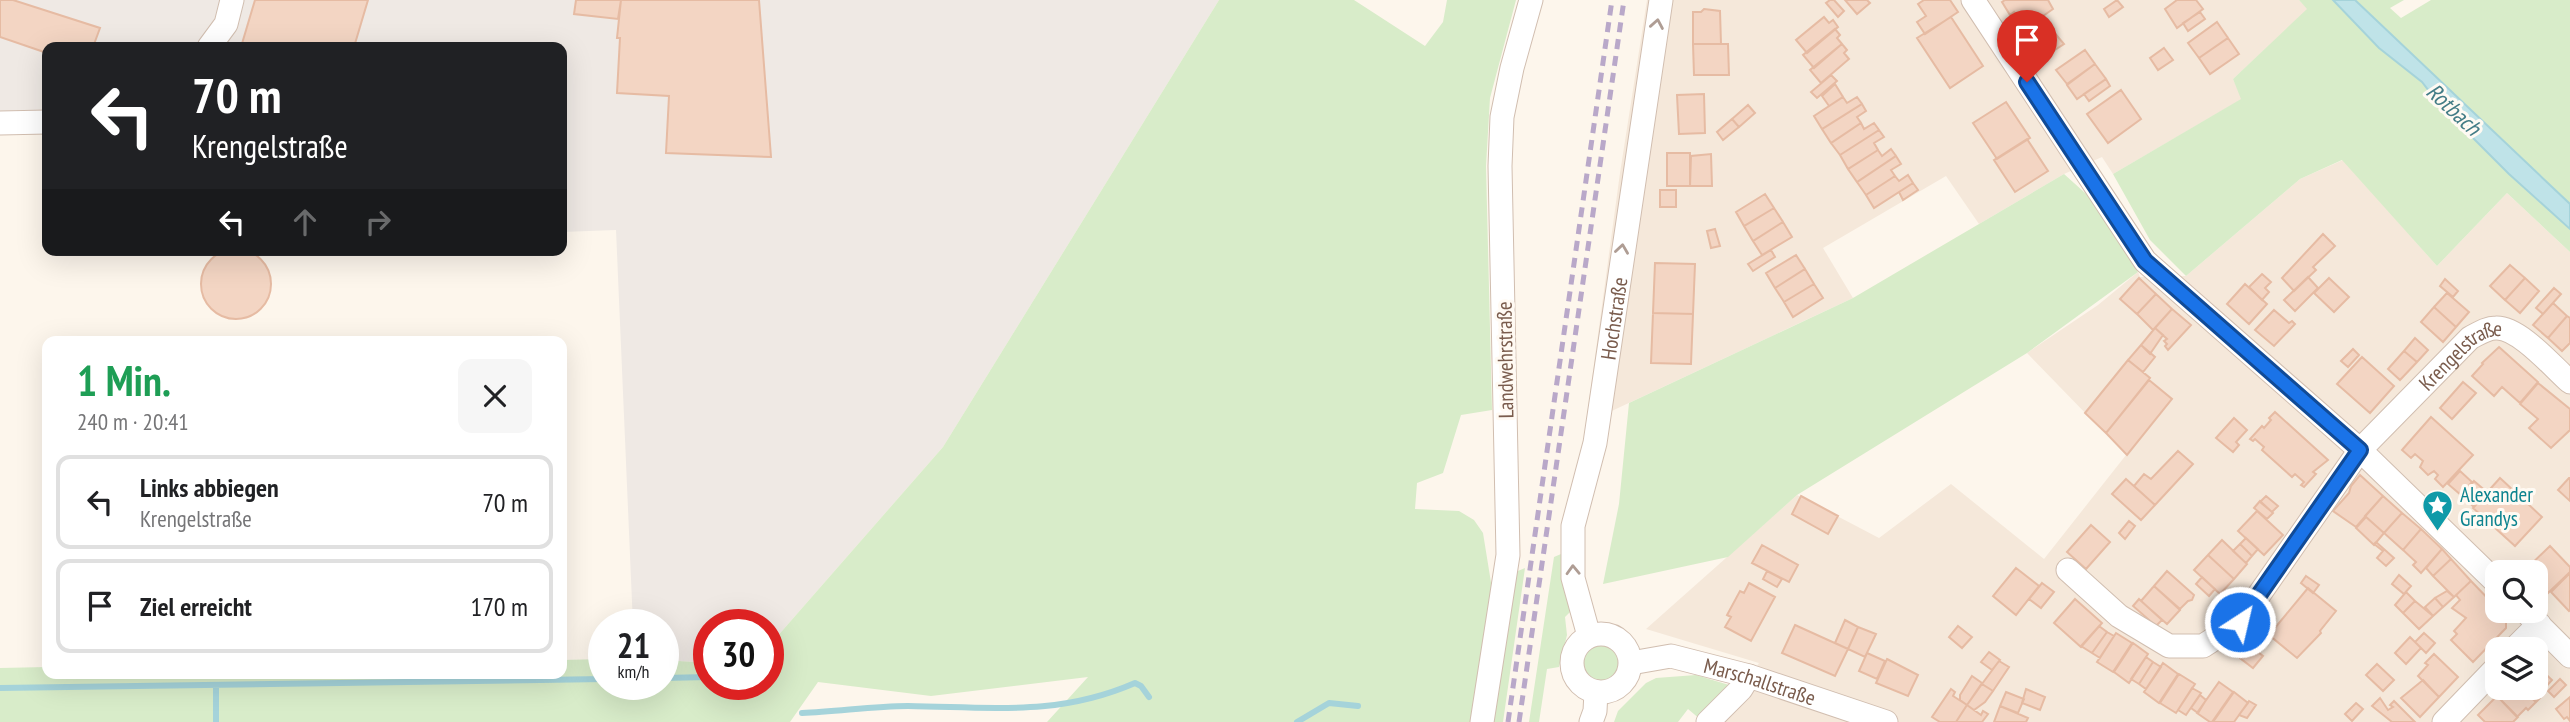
<!DOCTYPE html>
<html lang="de">
<head>
<meta charset="utf-8">
<style>
	:root { --surface:#fff; --page:#f6f6f6; --text:#202124; --muted:#757577; --line:#e0e0e0 }
	body { margin:0; font-family:"PT Sans Narrow",sans-serif; background:var(--page); color:var(--text); height:100vh; display:flex; flex-direction:column; font-size:26px; white-space:nowrap }
	* { box-sizing:border-box; margin:0 }
	p { font-size:23px; color:var(--muted) }
	.icon { flex:none; width:38px; height:38px; fill:none; stroke:currentColor; stroke-width:2; stroke-linecap:round; stroke-linejoin:round }
	.map { position:relative; flex:1; overflow:hidden }
	.sheet { position:absolute; left:42px; top:336px; width:525px; height:343px; display:flex; flex-direction:column; background:var(--surface); border-radius:14px; box-shadow:0 7px 28px #0002 }
	.sheet>* { flex:none }
	.guide { position:absolute; left:42px; top:42px; width:525px; height:214px; border-radius:14px; box-shadow:0 7px 28px #0002; background:#202124; color:#fff; overflow:hidden }
	.tools { position:absolute; left:2485px; top:560px; display:grid; gap:14px }
	.tools a { display:grid; place-items:center; width:63px; height:63px; border-radius:14px; background:var(--surface); box-shadow:0 7px 28px #0002; font-size:35px }
	.speed { position:absolute; left:588px; top:609px; display:flex; gap:14px; font-size:35px; font-weight:700; text-align:center }
	.speed>* { display:grid; place-content:center; width:91px; height:91px; border-radius:50%; background:var(--surface); box-shadow:0 7px 28px #0002; line-height:1 }
	.speed small { font-size:18px; font-weight:400 }
	.speed .limit { border:10px solid #d22; background:#fff; color:#111 }
	.pin { position:absolute; display:grid; place-items:center; width:60px; height:60px; color:#fff; margin:-72px -30px; border-radius:50% 50% 50% 0; rotate:-45deg; box-shadow:0 0 7px #0007 }
	.pin .icon { rotate:45deg }
	.me { position:absolute; width:77px; margin:-38px; rotate:35deg; stroke-linejoin:round; filter:drop-shadow(0 0 5px #0008) }
	.turn { display:flex; align-items:center; gap:24px; height:147px; padding:0 35px; font-size:32px }
	.turn .icon { width:91px; height:91px; stroke-width:2.5 }
	.turn b { display:block; font-size:49px; line-height:60px }
	.lanes { display:flex; align-items:center; height:66px; padding:0 35px; background:#0003; justify-content:center; gap:35px; direction:ltr }
	.lanes .off { opacity:.35 }
	.round { display:grid; place-items:center; flex:none; width:74px; height:74px; border-radius:14px; background:var(--page) }
	.head { display:flex; align-items:center; justify-content:space-between; height:119px; padding:0 35px }
	h1 { font-size:42px; font-weight:700; line-height:52px; color:#1e9e55 }
	ul { padding:0; list-style:none }
	li { display:flex; align-items:center; gap:21px; height:94px; margin:0 14px 10px; padding:0 21px; border:4px solid var(--line); border-radius:14px }
	li div { flex:1 }
	li b { display:block; font-size:26px }
	li em { font-style:normal }
	.map>svg:first-child { display:block }
</style>
</head>
<body>
<div class="map">
<svg width="2570" height="722" viewBox="0 0 2570 722">
	<rect width="100%" height="100%" fill="#fdf6ec"/>
	<path fill="#f5e8da" fill-rule="evenodd" d="M1647,0H2299L2308,9L2233,79L2242,99L2113,174L2102,157L2064,174L1979,224L1946,176L1823,248L1853,298L1586,423L1620,173Z
		M2343,160L2437,266L2507,193L2570,252V722H1715L1726,710L1759,663L1646,629L1797,495L1879,538L1951,484L2044,559L2126,455L2027,353L2098,305L2138,272L2140,277L2186,276L2300,179ZM2497,572H2536V611H2497ZM2497,649H2536V688H2497Z"/>
	<path fill="#efe9e4" d="M0,0H1219L943,447L768,647V625H709V663L663,660V625H633L616,230L562,232V47H47V116L0,117Z"/>
	<path fill="#d8ecc9" d="M1219,0H1354L1425,46L1443,22L1447,0H1516L1490,98L1486,166L1492,410L1461,415L1443,473L1417,483L1415,509L1459,511L1474,520L1483,533L1494,601L1475,722H1047L1088,677L931,696L818,682L790,722H0V668L47,667V674H562V660L604,659V684H663V660L709,663V684H768V647L943,447Z
		M2299,0H2404L2390,8L2401,18L2431,0H2570V252L2507,193L2437,266L2342,160L2300,179L2186,276L2150,240L2113,174L2241,99L2233,79L2307,9Z
		M2064,174L2094,201L2138,272L2027,353L1797,495L1728,557L1603,584L1619,504L1629,403L1853,298Z
		M1561,554L1566,593L1570,612L1565,617L1567,635L1559,667L1547,669L1539,722H1529L1554,557Z
		M1525,568L1503,722H1490L1513,573Z
		M1580 663a22 22 0 1 1 44 0a22 22 0 1 1-44 0Z
		M1696,675L1729,685L1701,720L1688,709L1678,722H1614L1618,711L1646,683L1656,678Z"/>
	<path fill="#bfe3e8" stroke="#a5d3da" stroke-width="2" d="M2333,0H2355L2570,204V229L2509,174L2439,104L2422,82L2379,48Z"/>
	<g fill="none" stroke-linecap="round" stroke-linejoin="round">
		<path stroke="#a5d3da" stroke-width="6" d="M663,678L708,677
			M0,688L604,679
			M802,713C837,712 872,706 908,706C990,707 1057,717 1135,683L1141,686L1149,697
			M216,722V685
			M1297,722L1329,703L1358,706"/>
	</g>
	<path fill="#f3d5c3" stroke="#e6bba3" stroke-width="2" d="M0,0H13L100,28L93,47H47V53L0,37Z
		M255,0H368L354,47H241Z
		M576,0H621L618,19L574,14Z
		M621,0H759L771,157L666,153L669,96L617,93L620,38H617Z
		M1830,0H1834L1844,11L1838,17L1826,3Z
		M1845,0H1867L1870,3L1857,14Z
		M1924,0H1950L1958,12L1925,34L1917,22L1926,16L1918,4Z
		M2005,0H2048L2053,9L2043,16L2047,23L2025,37L2017,25L2021,23L2014,12L2010,15L2002,2Z
		M2117,0L2123,7L2109,17L2104,9Z
		M2177,0H2196L2203,9L2177,28L2165,9Z
		M1704,9L1720,11L1721,44H1693V12H1701Z
		M2200,12L2205,19L2188,31L2183,23Z
		M1824,17L1829,23L1833,20L1838,27L1807,53L1796,40Z
		M1951,17L1983,66L1950,88L1917,38Z
		M2217,22L2228,38L2199,58L2188,43Z
		M2047,24L2064,44L2039,60L2026,38Z
		M1835,29L1840,35L1837,38L1842,44L1814,68L1803,55Z
		M2228,38L2239,54L2210,74L2199,58Z
		M1693,44H1728L1729,75H1694Z
		M1842,44L1847,50L1844,53L1849,59L1821,83L1810,70Z
		M2164,48L2173,60L2158,70L2150,58Z
		M2085,50L2095,64L2067,84L2056,70Z
		M2095,64L2106,79L2077,99L2067,85Z
		M1831,75L1837,81L1817,98L1811,92Z
		M2106,79L2110,86L2089,101L2084,94Z
		M1835,84L1843,97L1829,106L1822,96Z
		M2121,90L2141,119L2108,143L2087,114Z
		M1704,94L1705,133L1679,134L1677,95Z
		M1843,97L1847,103L1857,97L1862,104L1822,129L1814,116Z
		M2006,102L2030,138L1997,159L1973,123Z
		M1862,104L1866,111L1857,117L1861,123L1831,143L1822,129Z
		M1748,105L1755,113L1739,127L1732,119Z
		M1732,119L1739,127L1723,140L1717,132Z
		M1861,123L1864,129L1874,123L1879,130L1840,155L1831,143Z
		M1879,130L1884,137L1874,143L1878,150L1848,169L1840,155Z
		M2027,139L2048,171L2015,192L1994,160Z
		M1891,149L1896,156L1857,182L1848,169L1878,150L1882,156Z
		M1667,153H1690V186H1667Z
		M1711,154L1712,186H1690L1691,156Z
		M1896,156L1901,164L1891,170L1895,176L1866,195L1857,182Z
		M1908,175L1913,183L1874,208L1866,195L1895,176L1899,181Z
		M1913,183L1918,190L1903,200L1899,192Z
		M1660,190H1676V207H1660Z
		M1765,194L1774,208L1744,226L1736,212Z
		M1774,208L1783,222L1753,241L1744,226Z
		M1783,222L1792,237L1762,255L1753,241Z
		M1715,229L1720,246L1711,248L1707,231Z
		M2323,234L2335,246L2313,267L2316,270L2294,291L2282,278Z
		M201 284a35 35 0 1 1 70 0a35 35 0 1 1-70 0Z
		M1771,250L1775,257L1753,271L1748,264Z
		M1796,255L1805,269L1775,288L1766,273Z
		M1655,263L1695,264L1693,314L1653,313Z
		M2510,265L2525,278L2505,300L2490,286Z
		M1805,269L1814,284L1784,302L1775,288Z
		M2262,274L2271,282L2265,288L2269,292L2262,300L2249,287Z
		M2308,277L2318,288L2295,311L2284,300Z
		M2139,278L2156,294L2137,314L2120,299Z
		M2329,278L2349,297L2334,312L2314,293Z
		M2525,278L2539,291L2520,313L2505,300Z
		M2445,279L2458,291L2453,297L2440,286Z
		M1814,284L1823,298L1793,317L1784,302Z
		M2245,284L2267,304L2249,324L2227,304Z
		M2554,288L2561,294L2543,314L2536,308Z
		M2447,293L2469,312L2456,327L2434,307Z
		M2156,294L2172,309L2153,330L2137,314Z
		M2553,303L2567,316L2548,338L2533,325Z
		M2434,307L2456,327L2443,342L2421,322Z
		M2172,309L2191,325L2168,350L2165,346L2167,344L2164,341L2167,339L2155,328Z
		M2274,310L2289,323L2292,321L2295,324L2274,346L2255,330Z
		M1653,313L1693,314L1691,364L1651,363Z
		M2567,316L2570,318V343L2562,351L2548,338Z
		M2155,328L2163,335L2150,354L2141,345Z
		M2415,338L2428,350L2417,362L2404,351Z
		M2141,345L2155,357L2143,372L2128,360Z
		M2499,347L2538,382L2520,403L2502,387L2494,396L2472,376L2483,364L2482,363Z
		M2353,349L2359,355L2348,367L2341,361Z
		M2404,351L2417,362L2400,380L2388,369Z
		M2362,357L2394,386L2370,413L2337,384Z
		M2128,360L2150,378L2106,433L2085,413Z
		M2149,380L2172,399L2127,455L2106,433Z
		M2463,382L2476,393L2452,419L2440,408Z
		M2538,383L2570,409V430L2551,448L2529,428L2538,419L2520,404Z
		M2275,412L2328,460L2313,472L2316,474L2304,487L2301,485L2304,482L2295,474L2292,477L2262,450L2264,447L2255,439L2253,441L2250,439L2262,426L2264,428L2271,420L2269,418Z
		M2431,417L2473,455L2443,487L2435,479L2438,475L2434,471L2428,475L2420,467L2423,461L2415,454L2411,458L2402,450Z
		M2234,418L2247,430L2236,442L2239,445L2233,452L2216,438Z
		M2178,451L2193,464L2155,505L2134,486L2144,474L2151,479Z
		M2460,471L2472,482L2461,495L2448,484Z
		M2360,475L2383,496L2356,527L2333,511L2349,493L2351,486Z
		M2500,478L2542,517L2515,546L2473,508Z
		M2569,478H2570V501L2558,490Z
		M2126,479L2155,505L2141,520L2112,494Z
		M2474,481L2487,492L2474,507L2461,495Z
		M1801,496L1838,516L1828,534L1792,514Z
		M2266,496L2278,506L2272,512L2260,502Z
		M2383,496L2402,513L2384,533L2365,516Z
		M2260,501L2273,513L2267,519L2254,508Z
		M2257,511L2283,535L2264,555L2238,531Z
		M2402,513L2421,529L2403,550L2384,533Z
		M2366,517L2384,533L2374,545L2356,528Z
		M2129,521L2135,526L2125,539L2119,533Z
		M2091,525L2110,542L2086,569L2067,552Z
		M2421,529L2442,549L2421,573L2413,565L2416,562L2403,550Z
		M2246,538L2258,549L2252,556L2240,544Z
		M2222,540L2247,564L2234,579L2208,555Z
		M2376,542L2394,558L2386,566L2377,558L2383,551L2374,544Z
		M2240,544L2252,556L2246,563L2233,551Z
		M1762,545L1798,565L1789,582L1752,563Z
		M2550,546L2570,567V572L2548,593L2536,580V572L2525,570Z
		M2442,549L2451,559L2433,576L2426,568Z
		M2208,555L2234,579L2220,594L2194,570Z
		M2451,559L2471,581L2454,597L2433,576Z
		M2016,568L2039,586L2016,615L1993,596Z
		M1767,571L1782,579L1777,587L1763,579Z
		M2167,571L2194,595L2192,600L2188,601L2180,609L2154,586Z
		M2570,573V610L2569,611L2551,592Z
		M2399,575L2411,586L2404,594L2392,584Z
		M2306,576L2319,585L2313,593L2301,583Z
		M2202,577L2215,589L2209,596L2196,584Z
		M2471,581L2497,608V611L2506,618V628L2473,662L2451,640L2457,634L2454,631L2466,618L2452,608L2460,600L2456,595Z
		M1749,583L1775,597L1751,641L1725,627L1731,617L1727,615L1740,591L1744,593Z
		M2042,583L2054,592L2041,608L2029,599Z
		M2154,586L2180,610L2167,624L2141,601Z
		M2308,588L2336,611L2320,631L2321,633L2297,658L2269,635Z
		M2447,591L2454,597L2443,607L2435,598Z
		M2406,592L2415,601L2403,613L2395,605Z
		M2435,598L2443,607L2433,616L2425,607Z
		M2075,599L2102,623L2081,647L2054,623Z
		M2139,599L2162,620L2156,626L2133,606Z
		M2415,601L2433,616L2419,629L2403,613Z
		M1845,620L1858,627L1848,649L1835,643Z
		M1795,625L1848,649L1835,676L1782,653Z
		M1958,626L1972,637L1962,648L1949,637Z
		M2099,626L2107,632L2092,653L2081,646Z
		M1858,627L1876,634L1865,657L1848,649Z
		M2107,632L2114,636L2100,658L2092,653Z
		M2116,633L2132,643L2113,672L2097,662Z
		M2424,633L2435,643L2426,653L2415,642Z
		M2410,637L2421,648L2406,664L2395,653Z
		M2242,640L2263,656L2253,668L2232,652Z
		M2133,643L2148,654L2129,683L2114,672Z
		M1989,652L2000,660L1992,670L1981,662Z
		M1867,653L1885,661L1877,679L1859,671Z
		M2434,654L2458,677L2439,697L2418,676L2428,665L2425,663Z
		M2146,657L2153,662L2139,684L2131,679Z
		M1887,659L1918,675L1908,696L1876,683Z
		M1999,661L2009,667L1993,691L1982,684Z
		M2153,662L2161,667L2146,689L2139,684Z
		M2163,663L2178,674L2159,703L2144,692Z
		M2377,664L2394,680L2383,691L2366,675Z
		M2536,665L2552,680L2542,691L2544,694L2536,702L2521,688H2536Z
		M2179,674L2195,684L2176,713L2160,703Z
		M1972,676L1982,683L1967,705L1960,700V695Z
		M2560,679L2566,685L2554,697L2548,691Z
		M2423,680L2439,697L2420,717L2401,698Z
		M2219,682L2233,692L2212,722H2210L2197,713Z
		M1982,684L1993,691L1985,702L1974,710L1967,705Z
		M2192,688L2201,693L2186,715L2178,710Z
		M2505,688H2521L2536,702L2528,710L2526,708L2517,717L2497,696Z
		M1951,689L1955,692L1953,696L1967,705L1956,722H1940L1932,717Z
		M2026,689L2045,697L2040,710L2022,703Z
		M2006,692L2024,699L2018,713L2000,706Z
		M2234,692L2248,703L2239,715L2234,722H2213Z
		M2200,695L2206,700L2198,713L2191,708Z
		M2497,696L2518,717L2513,722H2485L2478,715Z
		M2570,697V721L2567,717L2564,719L2556,709Z
		M2380,698L2388,710L2393,707L2390,705L2394,701L2415,722H2392L2372,706Z
		M2249,701L2256,705L2247,718L2239,715Z
		M2356,703L2363,709L2352,721L2345,714Z
		M1967,705L1981,715L1983,711L1988,714L1982,722H1956Z
		M2000,706L2028,718L2026,722H1994Z"/>
	<g fill="none" stroke-linecap="round" stroke-linejoin="round">
		<defs>
			<g id="minor">
				<path d="M1973,0L2145,261L2360,450L2497,583"/>
				<path d="M209,47L226,24L232,0"/>
				<path d="M0,123L47,122"/>
				<path id="s1" d="M2068,570L2119,616L2169,646H2203L2240,622L2360,450L2470,338C2478,334 2486,328 2496,328C2519,327 2553,367 2570,382"/>
				<path d="M2525,611L2570,656"/>
				<circle cx="1601" cy="663" r="29"/>
				<path id="s2" d="M1589,636L1573,578V526L1595,443L1661,0"/>
				<path d="M2514,649L2539,624"/>
				<path id="s3" d="M1631,663L1671,656L1749,676L1886,722"/>
				<path d="M1482,722L1508,555L1500,166L1502,117L1512,68L1531,0"/>
				<path d="M1591,722L1595,711L1596,692"/>
				<path d="M1708,722L1741,689L1749,676"/>
				<path d="M2444,722L2497,667"/>
			</g>
		</defs>
		<use href="#minor" stroke="#d1beb0" stroke-width="25"/>
		<use href="#minor" stroke="#fff" stroke-width="23"/>
		<path stroke="#b9a8c9" stroke-width="5" stroke-dasharray="10 7" stroke-linecap="butt" d="M1508,722L1612,0
			M1519,722L1624,0"/>
	</g>
	<defs><path id="oneway-chevron" d="M-2-3.5L2.5 0L-2 3.5" fill="none" stroke-width="1.6" stroke-linecap="round" stroke-linejoin="round" transform="scale(1.75)"/></defs>
	<g stroke="#af9d94">
		<use href="#oneway-chevron" transform="translate(1657 24) rotate(-80)"/>
		<use href="#oneway-chevron" transform="translate(1622 249) rotate(-82)"/>
		<use href="#oneway-chevron" transform="translate(1573 570) rotate(-92)"/>
	</g>
	<g fill="none" stroke-linecap="round" stroke-linejoin="round">
		<defs>
			<path id="route" d="M2027,82L2145,261L2360,450L2240,622"/>
		</defs>
		<use href="#route" stroke="#114b97" stroke-width="18"/>
		<use href="#route" stroke="#1a73e8" stroke-width="12"/>
	</g>
	<defs>
		<symbol id="sight-pin" viewBox="-11 -11 22 30"><path d="M0 17L-7.5 6A9.5 9.5 0 1 1 7.5 6Z" fill="#0f9aa8" stroke="#fffaf3"/><path d="M0-6L1.8-2.2L6-1.7L2.9 1.2L3.7 5.4L0 3.3L-3.7 5.4L-2.9 1.2L-6-1.7L-1.8-2.2Z" fill="#fff"/></symbol>
	</defs>
	<g fill-rule="evenodd">
		<use href="#sight-pin" x="2420" y="488" width="35" height="47"/>
	</g>
	<g text-anchor="middle" dominant-baseline="central" stroke-width="6" stroke-linejoin="round" paint-order="stroke">
		<g font-size="21" fill="#7a5c4d" stroke="#fffaf3">
			<text stroke="none"><textPath href="#s2" startOffset="324">Hochstraße</textPath></text>
			<text transform="translate(1505 360) rotate(-91)">Landwehrstraße</text>
			<text stroke="none"><textPath href="#s1" startOffset="555">Krengelstraße</textPath></text>
			<text stroke="none"><textPath href="#s3" startOffset="133">Marschallstraße</textPath></text>
		</g>
		<g font-size="21" fill="#0d838f" stroke="#fffaf3" text-anchor="start">
			<text x="2460" y="494">Alexander<tspan x="2460" dy="24">Grandys</tspan></text>
		</g>
		<g font-size="23" font-style="italic" fill="#437c86" stroke="#fffaf3">
			<text transform="translate(2454 109) rotate(43)">Rotbach</text>
		</g>
	</g>
</svg>
<div class="tools">
<a><svg class="icon" aria-label="search" viewBox="0 0 24 24"><circle cx="10" cy="10" r="6"/><path d="M15 15l6 6"/></svg></a>
<a><svg class="icon" aria-label="layers" viewBox="0 0 24 24"><path d="M12 4l9 5-9 5-9-5zM3 14l9 5 9-5"/></svg></a>
</div>
<div class="speed"><div>21<small>km/h</small></div><div class="limit">30</div></div>
<div class="pin" style="left:2027px;top:82px;background:#d93025"><svg class="icon" aria-label="arrive" viewBox="0 0 24 24"><path d="M6 21V4h12l-3 4 3 4H6"/></svg></div>
<svg class="me" style="left:2240px;top:622px" viewBox="-20 -20 40 40"><circle r="17" fill="#1a73e8" stroke="#fff" stroke-width="3"/><path d="M0-11L8 9 0 5-8 9z" fill="#fff"/></svg>
<div class="guide">
<div class="turn"><svg class="icon" aria-label="left" viewBox="0 0 24 24"><path d="M17 20v-9H6M10 6l-5 5 5 5"/></svg><div><b>70 m</b>Krengelstraße</div></div>
<div class="lanes"><svg class="icon" aria-label="left" viewBox="0 0 24 24"><path d="M17 20v-9H6M10 6l-5 5 5 5"/></svg><svg class="icon off" aria-label="ahead" viewBox="0 0 24 24"><path d="M12 20V5M6 11l6-6 6 6"/></svg><svg class="icon off" aria-label="right" viewBox="0 0 24 24"><path d="M7 20v-9h11M14 6l5 5-5 5"/></svg></div>
</div>
<section class="sheet">
<div class="head"><div><h1>1 Min.</h1><p>240 m · 20:41</p></div><a class="round"><svg class="icon" aria-label="close" viewBox="0 0 24 24"><path d="M6 6l12 12M18 6L6 18"/></svg></a></div>
<ul>
<li><svg class="icon" aria-label="left" viewBox="0 0 24 24"><path d="M17 20v-9H6M10 6l-5 5 5 5"/></svg><div><b>Links abbiegen</b><p>Krengelstraße</p></div><em>70 m</em></li>
<li><svg class="icon" aria-label="arrive" viewBox="0 0 24 24"><path d="M6 21V4h12l-3 4 3 4H6"/></svg><div><b>Ziel erreicht</b></div><em>170 m</em></li>
</ul>
</section>
</div>
</body>
</html>
